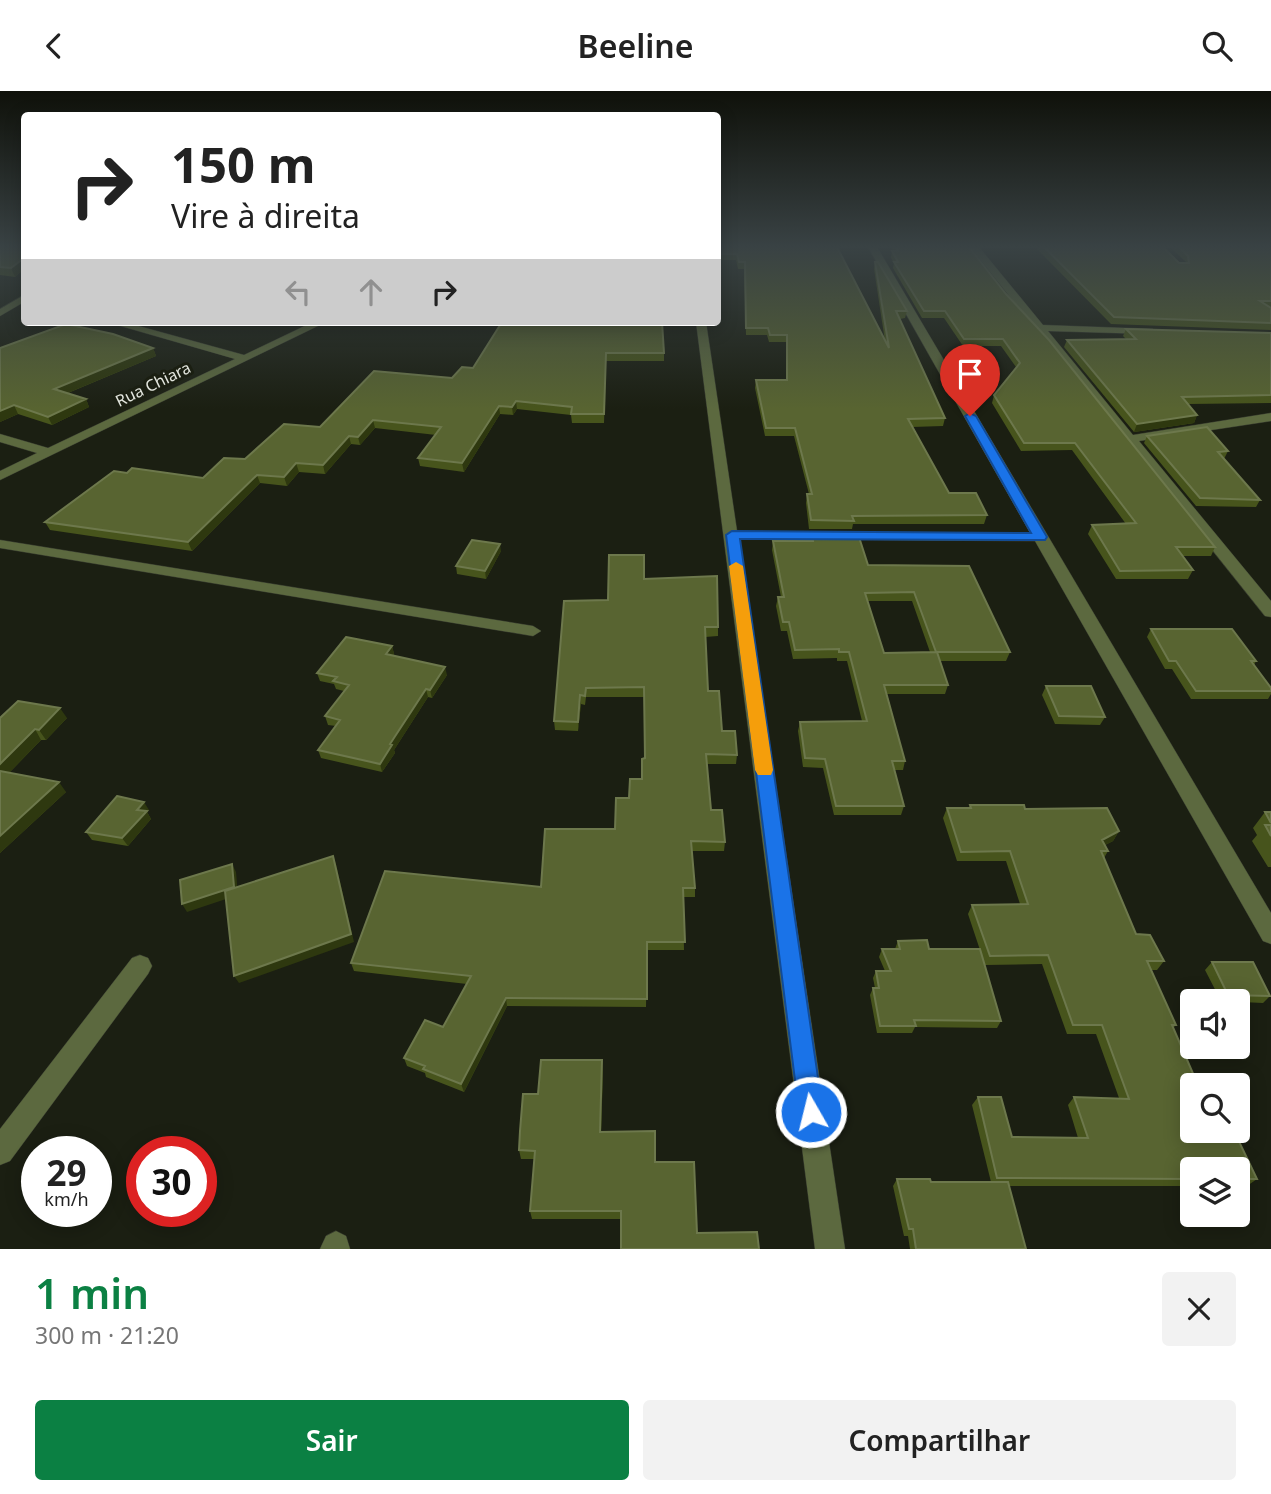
<!DOCTYPE html>
<html lang="pt">
<head>
<meta charset="utf-8">
<style>
	:root { --surface:#fff; --page:#f2f2f2; --text:#222; --muted:#767676; --accent:#0b8043 }
	body { margin:0; font-family:"Noto Sans",sans-serif; background:var(--page); color:var(--text); height:100vh; display:flex; flex-direction:column; font-size:26px; white-space:nowrap }
	* { box-sizing:border-box; margin:0 }
	p { font-size:23px; color:var(--muted) }
	.icon { flex:none; width:38px; height:38px; fill:none; stroke:currentColor; stroke-width:2; stroke-linecap:round; stroke-linejoin:round }
	.map { position:relative; height:1158px; overflow:hidden }
	.side { display:flex; flex-direction:column; background:var(--surface); flex:1 }
	.side>* { flex:none }
	.hud { position:absolute; left:21px; top:21px; width:700px; height:214px; border-radius:7px; box-shadow:0 4px 18px #0003; background:#fff; color:var(--text); overflow:hidden }
	.fabs { position:absolute; left:1180px; top:898px; display:grid; gap:14px }
	.fabs a { display:grid; place-items:center; width:70px; height:70px; border-radius:7px; background:var(--surface); box-shadow:0 4px 18px #0003; font-size:35px }
	.speed { position:absolute; left:21px; top:1045px; display:flex; gap:14px; font-size:35px; font-weight:700; text-align:center }
	.speed>* { display:grid; place-content:center; width:91px; height:91px; border-radius:50%; background:var(--surface); box-shadow:0 4px 18px #0003; line-height:1 }
	.speed small { font-size:18px; font-weight:400 }
	.speed .limit { border:10px solid #d22; background:#fff; color:#111 }
	.pin { position:absolute; display:grid; place-items:center; width:60px; height:60px; color:#fff; margin:-72px -30px; border-radius:50% 50% 50% 0; rotate:-45deg; box-shadow:0 0 7px #0007 }
	.pin .icon { rotate:45deg }
	.me { position:absolute; width:77px; margin:-38px; rotate:352deg; stroke-linejoin:round; filter:drop-shadow(0 0 5px #0008) }
	.turn { display:flex; align-items:center; gap:24px; height:147px; padding:0 35px; font-size:32px }
	.turn .icon { width:91px; height:91px; stroke-width:2.5 }
	.turn b { display:block; font-size:49px; line-height:60px }
	.lanes { display:flex; align-items:center; height:66px; padding:0 35px; background:#0003; justify-content:center; gap:35px; direction:ltr }
	.lanes .off { opacity:.35 }
	.round { display:grid; place-items:center; flex:none; width:74px; height:74px; border-radius:7px; background:var(--page) }
	.headline { display:flex; align-items:center; justify-content:space-between; height:119px; padding:0 35px }
	h1 { font-size:42px; font-weight:600; line-height:52px; color:var(--accent) }
	.action { display:flex; gap:14px; margin-top:auto; padding:14px 35px }
	.action a { flex:1; height:80px; border-radius:7px; background:var(--accent); color:#fff; font-size:28px; font-weight:600; line-height:80px; text-align:center }
	.action a+a { background:var(--page); color:var(--text) }
	header { display:flex; justify-content:space-between; align-items:center; height:91px; padding:0 35px; background:var(--surface); font-size:32px; font-weight:600 }
	.map>svg:first-child { display:block }
</style>
</head>
<body>
<header><svg class="icon" aria-label="back" viewBox="0 0 24 24"><path d="M15 5l-7 7 7 7"/></svg>Beeline<svg class="icon" aria-label="search" viewBox="0 0 24 24"><circle cx="10" cy="10" r="6"/><path d="M15 15l6 6"/></svg></header>
<div class="map">
<svg width="1271" height="1158" viewBox="0 0 1271 1158">
	<rect width="100%" height="100%" fill="#1b1f12"/>
	<g fill="none" stroke-linecap="round" stroke-linejoin="round">
		<defs>
			<path id="minor" d="M868,156H877L1271,822V853L1263,850L1035,450L739,448L845,1158H815L696,231H706L737,440L1030,442Z
				M970,156H979L1043,234L1153,238L1154,240L1149,243L1048,240L1133,344L1271,322V330L1139,350L1271,510V526L1265,525Z
				M24,204V211L0,225V218Z
				M107,231H124L244,264L313,231H326L0,389V380L37,362L0,351V343L48,357L235,268Z
				M0,449L533,535L541,540L533,545L0,457Z
				M140,864L148,867L152,875L148,883L10,1070L0,1074V1038L132,867Z
				M336,1140L346,1145L350,1158H320L326,1145Z"/>
		</defs>
		<use href="#minor" stroke="#373b2f" stroke-width="1"/>
		<use href="#minor" fill="#5c693f" fill-rule="evenodd"/>
	</g>
	<path fill="#47541c" fill-rule="evenodd" d="M0,156H24V178L15,186L0,184Z
		M719,156H837L885,250L874,178L875,171L907,220L905,227L900,228L945,327L943,335L912,336L949,402L987,424L984,433H853L852,438H809L806,412L807,403H809L794,345H765L755,297L756,289H786V251H769L767,244H746L744,178H738L736,169H721Z
		M891,156H969L1006,203L1215,456L1211,465H1182L1193,479L1188,488H1116L1088,443L1092,434L1126,433L1072,359L1021,360L992,312L994,304L1016,276L1001,255H963L944,227H922L893,177L894,172L891,167L892,160H894Z
		M1038,156H1163L1179,172H1186V171L1170,156H1271V239L1111,233L1037,158Z
		M502,231L664,262V270H606L604,332H572L571,324L517,318L513,324L500,323L464,381L420,375L418,367L436,344L375,337L360,354L351,353L325,383L299,381L287,395L260,392L192,460L50,439L45,431L127,382L203,387L320,336L452,287L473,277Z
		M1126,238L1271,242V312L1188,313L1197,324L1194,332L1134,341L1064,256L1067,249L1126,248L1123,245Z
		M0,257H153L156,265L68,302L86,308L89,316L52,334L18,323L0,331Z
		M1147,345L1228,360L1224,368L1260,409L1256,416L1196,415L1144,352Z
		M812,442L868,474L969,475L1010,561L1006,570H940L948,594L945,603H887L905,670L903,679H894L904,715L901,724H834L823,677L803,676L798,640L800,631L862,630L847,570H837V567L793,568L787,540H781L776,515L778,506H781L772,459L773,450H811ZM868,510H912L930,561L884,562Z
		M501,460L486,488L457,483L456,475Z
		M644,488L718,536V545L705,546L708,600L722,640L737,664L736,673H707L711,719L725,751L724,760H692L695,797V806H683L684,859H647L646,916L507,915L464,1001L426,986L425,982L407,975L404,967L443,936L467,893L354,880L351,872L541,796L615,738L629,707L642,688L645,667L644,606H586L585,614L581,613L578,640L555,639L554,630L608,509Z
		M1151,538L1256,570L1254,574L1271,597V603L1268,608H1191L1172,578H1165L1147,546Z
		M392,555L394,563L392,565L447,584L432,607L428,606L394,659L395,662L382,681L321,667L318,659L336,635L328,634L325,625L344,600L336,598L334,593L320,590L317,582Z
		M1046,595L1105,626L1100,634L1055,633L1042,604Z
		M0,627H67L46,649H41L9,682L66,701L0,762Z
		M970,714L1025,718L1119,740L1113,750L1105,754L1108,760L1104,767L1136,843L1164,870L1157,879H1151L1176,934L1173,937L1192,994L1257,1088L1247,1095H1237V1078H1192V1095H1009L1026,1158H910L908,1145H904L893,1095L897,1088L931,1091H991L972,1014L978,1006L1012,1046L1078,1047L1068,1014L1074,1006L1119,1007L1096,943H1067L1042,873L985,874L968,823L972,814L1020,813L1006,770H957L943,727L947,717H969Z
		M149,719L147,721L151,728L128,755L92,749L86,741Z
		M1265,721H1271V776H1268L1252,750L1257,744L1253,737Z
		M898,850L929,858L1001,930L997,937L915,936L912,942H877L870,904L873,897H875L873,887L876,880H885L879,866L882,858H895Z
		M1212,871L1270,905L1263,912L1221,910L1205,879Z
		M603,979L601,1041L655,1071L697,1142L759,1158L621,1128H532L530,1120L534,1068H521L519,1059L538,1003Z"/>
	<path fill="#2e380f" d="M24,167V178L15,186L11,177Z
		M153,257L156,265L58,306L54,298Z
		M86,308L89,316L52,334L48,326Z
		M516,310L517,318L513,324L512,316Z
		M14,314L18,323L0,331V320Z
		M499,315L500,323L464,381L462,372Z
		M1197,324L1194,332L1134,341L1137,333Z
		M373,329L375,337L360,354L358,346Z
		M349,345L351,353L325,383L323,374Z
		M296,372L299,381L287,395L284,386Z
		M257,384L260,392L192,460L188,451Z
		M500,453L501,460L486,488L485,480Z
		M392,555L394,563L388,571L386,563Z
		M445,576L447,584L432,607L430,599Z
		M426,598L428,606L394,659L395,662L382,681L380,673L390,653Z
		M580,604L581,613L578,640V631Z
		M60,617L67,627L46,649L39,639Z
		M35,638L41,649L2,689L0,686V673Z
		M59,691L66,701L0,762V745Z
		M144,711L149,719L147,721L151,728L128,755L122,747L137,719Z
		M1119,740L1113,750L1097,758L1102,749Z
		M333,765L336,773L354,851L239,892L234,885Z
		M232,773L236,781L238,804L187,821L182,813Z
		M506,907L507,915L464,1001L461,993Z
		M602,969L603,979L601,1049L600,1041Z"/>
	<path fill="#586431" stroke="#6d784c" stroke-width="2" fill-rule="evenodd" d="M0,156H24V167L11,177L0,176Z
		M720,156H837L889,257L875,171H878L907,220H896L945,327L908,328L949,402H976L987,424L852,425L854,430L811,429L807,403H812L795,337H766L756,289H787V244H770L768,237H746L745,171H739L737,163H721Z
		M896,156H969L1006,203L1049,249L1215,456H1176L1193,479L1120,480L1092,434L1136,432L1075,352H1024L994,304L1020,272L1003,248H964L945,220H924L894,171H898L892,160H899Z
		M1044,156H1163L1179,172H1189L1188,165L1179,156H1271V210H1260L1271,217V232L1114,226Z
		M502,231H662L664,262H606L604,323H571L572,316L516,310L512,316L499,315L462,372L418,367L441,336L373,329L358,346L349,345L323,374L296,372L284,386L257,384L188,451L45,431L114,380L127,382L132,377L203,387L224,367L245,368L284,333L320,336L374,280L452,287L462,276L473,277Z
		M66,233L113,243L153,257L54,298L86,308L48,326L14,314L0,320V257Z
		M1126,238L1271,242V304L1182,306L1197,324L1137,333L1067,249L1136,248Z
		M1207,336L1228,360L1218,361L1260,409L1200,407L1147,345Z
		M812,442L858,443L868,474L969,475L1010,561H937L948,594H884L905,670H892L904,715H836L825,668L805,667L800,631L867,630L849,561H839V558L795,559L789,531H783L778,506H784L773,450H813ZM914,501L936,561L884,562L865,502Z
		M472,449L500,453L485,480L456,475Z
		M609,464H644V488L717,485L718,536H705L708,600H719L722,640H735L737,664L706,663L711,719H722L725,751L691,750L695,797H683L685,851H647V908L506,907L461,993L423,978L425,975L404,967L425,929L443,936L471,885L351,872L385,780L541,796L545,738H615L616,707H629L630,688H642V668L645,667L644,596L586,597L585,605L580,604L578,631L554,630L564,510L608,509Z
		M1151,538H1232L1256,570H1251L1271,597V600H1196L1176,570H1169Z
		M346,546L392,555L386,563L445,576L430,599L426,598L390,653L392,654L380,673L318,659L340,629L325,625L349,594L333,590L337,586L317,582Z
		M1046,595H1091L1105,626L1059,625Z
		M18,610L60,617L39,639L35,638L0,673V627Z
		M0,680L59,691L0,745Z
		M117,705L144,711L137,719L147,720L122,747L86,741Z
		M970,714H1024L1025,718L1107,717L1119,740L1102,749L1108,760H1101L1136,843L1150,844L1164,870H1147L1176,934H1172L1198,994H1192V1040H1234L1257,1088H1237V1078H1192V1088L997,1087L978,1006H1001L1012,1046L1088,1047L1074,1006L1129,1008L1102,934H1073L1048,864L990,865L972,814L1028,813L1010,760L961,761L947,717H971Z
		M1265,721H1271V732Z
		M1265,734H1271V745Z
		M333,765L351,843L234,885L225,800Z
		M232,773L234,796L182,813L180,789Z
		M927,849L929,858H980L1001,930L914,929L916,935H880L873,897H879L876,880H891L882,858H900L898,850Z
		M1212,871H1253L1270,905L1228,904Z
		M541,969H602L600,1041L655,1040V1071H694L697,1142L757,1141L759,1158H621V1120H530L535,1060L519,1059L520,1040L523,1003H538Z
		M897,1088H930L931,1091H1008L1026,1158H916L913,1138H909Z"/>
	<linearGradient id="sky" x2="0" y2="1"><stop stop-color="#0f110a"/><stop offset="0.49" stop-color="#394244"/><stop offset="1" stop-color="#394244" stop-opacity="0"/></linearGradient>
	<rect width="1271" height="318" fill="url(#sky)"/>
	<path fill="#1a73e8" stroke="#114b97" stroke-width="2" d="M970,322L976,325L1047,446L1045,449L740,448L823,1021L820,1029L811,1033L803,1029L799,1021L726,444L732,440L1031,442L965,325Z"/>
	<path fill="#f59e0b" d="M736,471L743,475L773,679L771,684H758L755,679L729,475Z"/>
	<g text-anchor="middle" dominant-baseline="central" stroke-width="6" stroke-linejoin="round" paint-order="stroke">
		<g font-size="16" fill="#e3e6de" stroke="#1b1f12">
			<text transform="translate(153 293) rotate(-26)">Rua Chiara</text>
		</g>
	</g>
</svg>
<div class="fabs">
<a><svg class="icon" aria-label="sound" viewBox="0 0 24 24"><path d="M4 9h4l5-4v14l-5-4H4zM17 9q2 3 0 6"/></svg></a>
<a><svg class="icon" aria-label="search" viewBox="0 0 24 24"><circle cx="10" cy="10" r="6"/><path d="M15 15l6 6"/></svg></a>
<a><svg class="icon" aria-label="layers" viewBox="0 0 24 24"><path d="M12 4l9 5-9 5-9-5zM3 14l9 5 9-5"/></svg></a>
</div>
<div class="speed"><div>29<small>km/h</small></div><div class="limit">30</div></div>
<div class="pin" style="left:970px;top:325px;background:#d93025"><svg class="icon" aria-label="arrive" viewBox="0 0 24 24"><path d="M6 21V4h12l-3 4 3 4H6"/></svg></div>
<svg class="me" style="left:811px;top:1021px" viewBox="-20 -20 40 40"><circle r="17" fill="#1a73e8" stroke="#fff" stroke-width="3"/><path d="M0-11L8 9 0 5-8 9z" fill="#fff"/></svg>
<div class="hud">
<div class="turn"><svg class="icon" aria-label="right" viewBox="0 0 24 24"><path d="M7 20v-9h11M14 6l5 5-5 5"/></svg><div><b>150 m</b>Vire à direita</div></div>
<div class="lanes"><svg class="icon off" aria-label="left" viewBox="0 0 24 24"><path d="M17 20v-9H6M10 6l-5 5 5 5"/></svg><svg class="icon off" aria-label="ahead" viewBox="0 0 24 24"><path d="M12 20V5M6 11l6-6 6 6"/></svg><svg class="icon" aria-label="right" viewBox="0 0 24 24"><path d="M7 20v-9h11M14 6l5 5-5 5"/></svg></div>
</div>
</div>
<section class="side">
<div class="headline"><div><h1>1 min</h1><p>300 m · 21:20</p></div><a class="round"><svg class="icon" aria-label="close" viewBox="0 0 24 24"><path d="M6 6l12 12M18 6L6 18"/></svg></a></div>
<div class="action"><a>Sair</a><a>Compartilhar</a></div>
</section>
</body>
</html>
